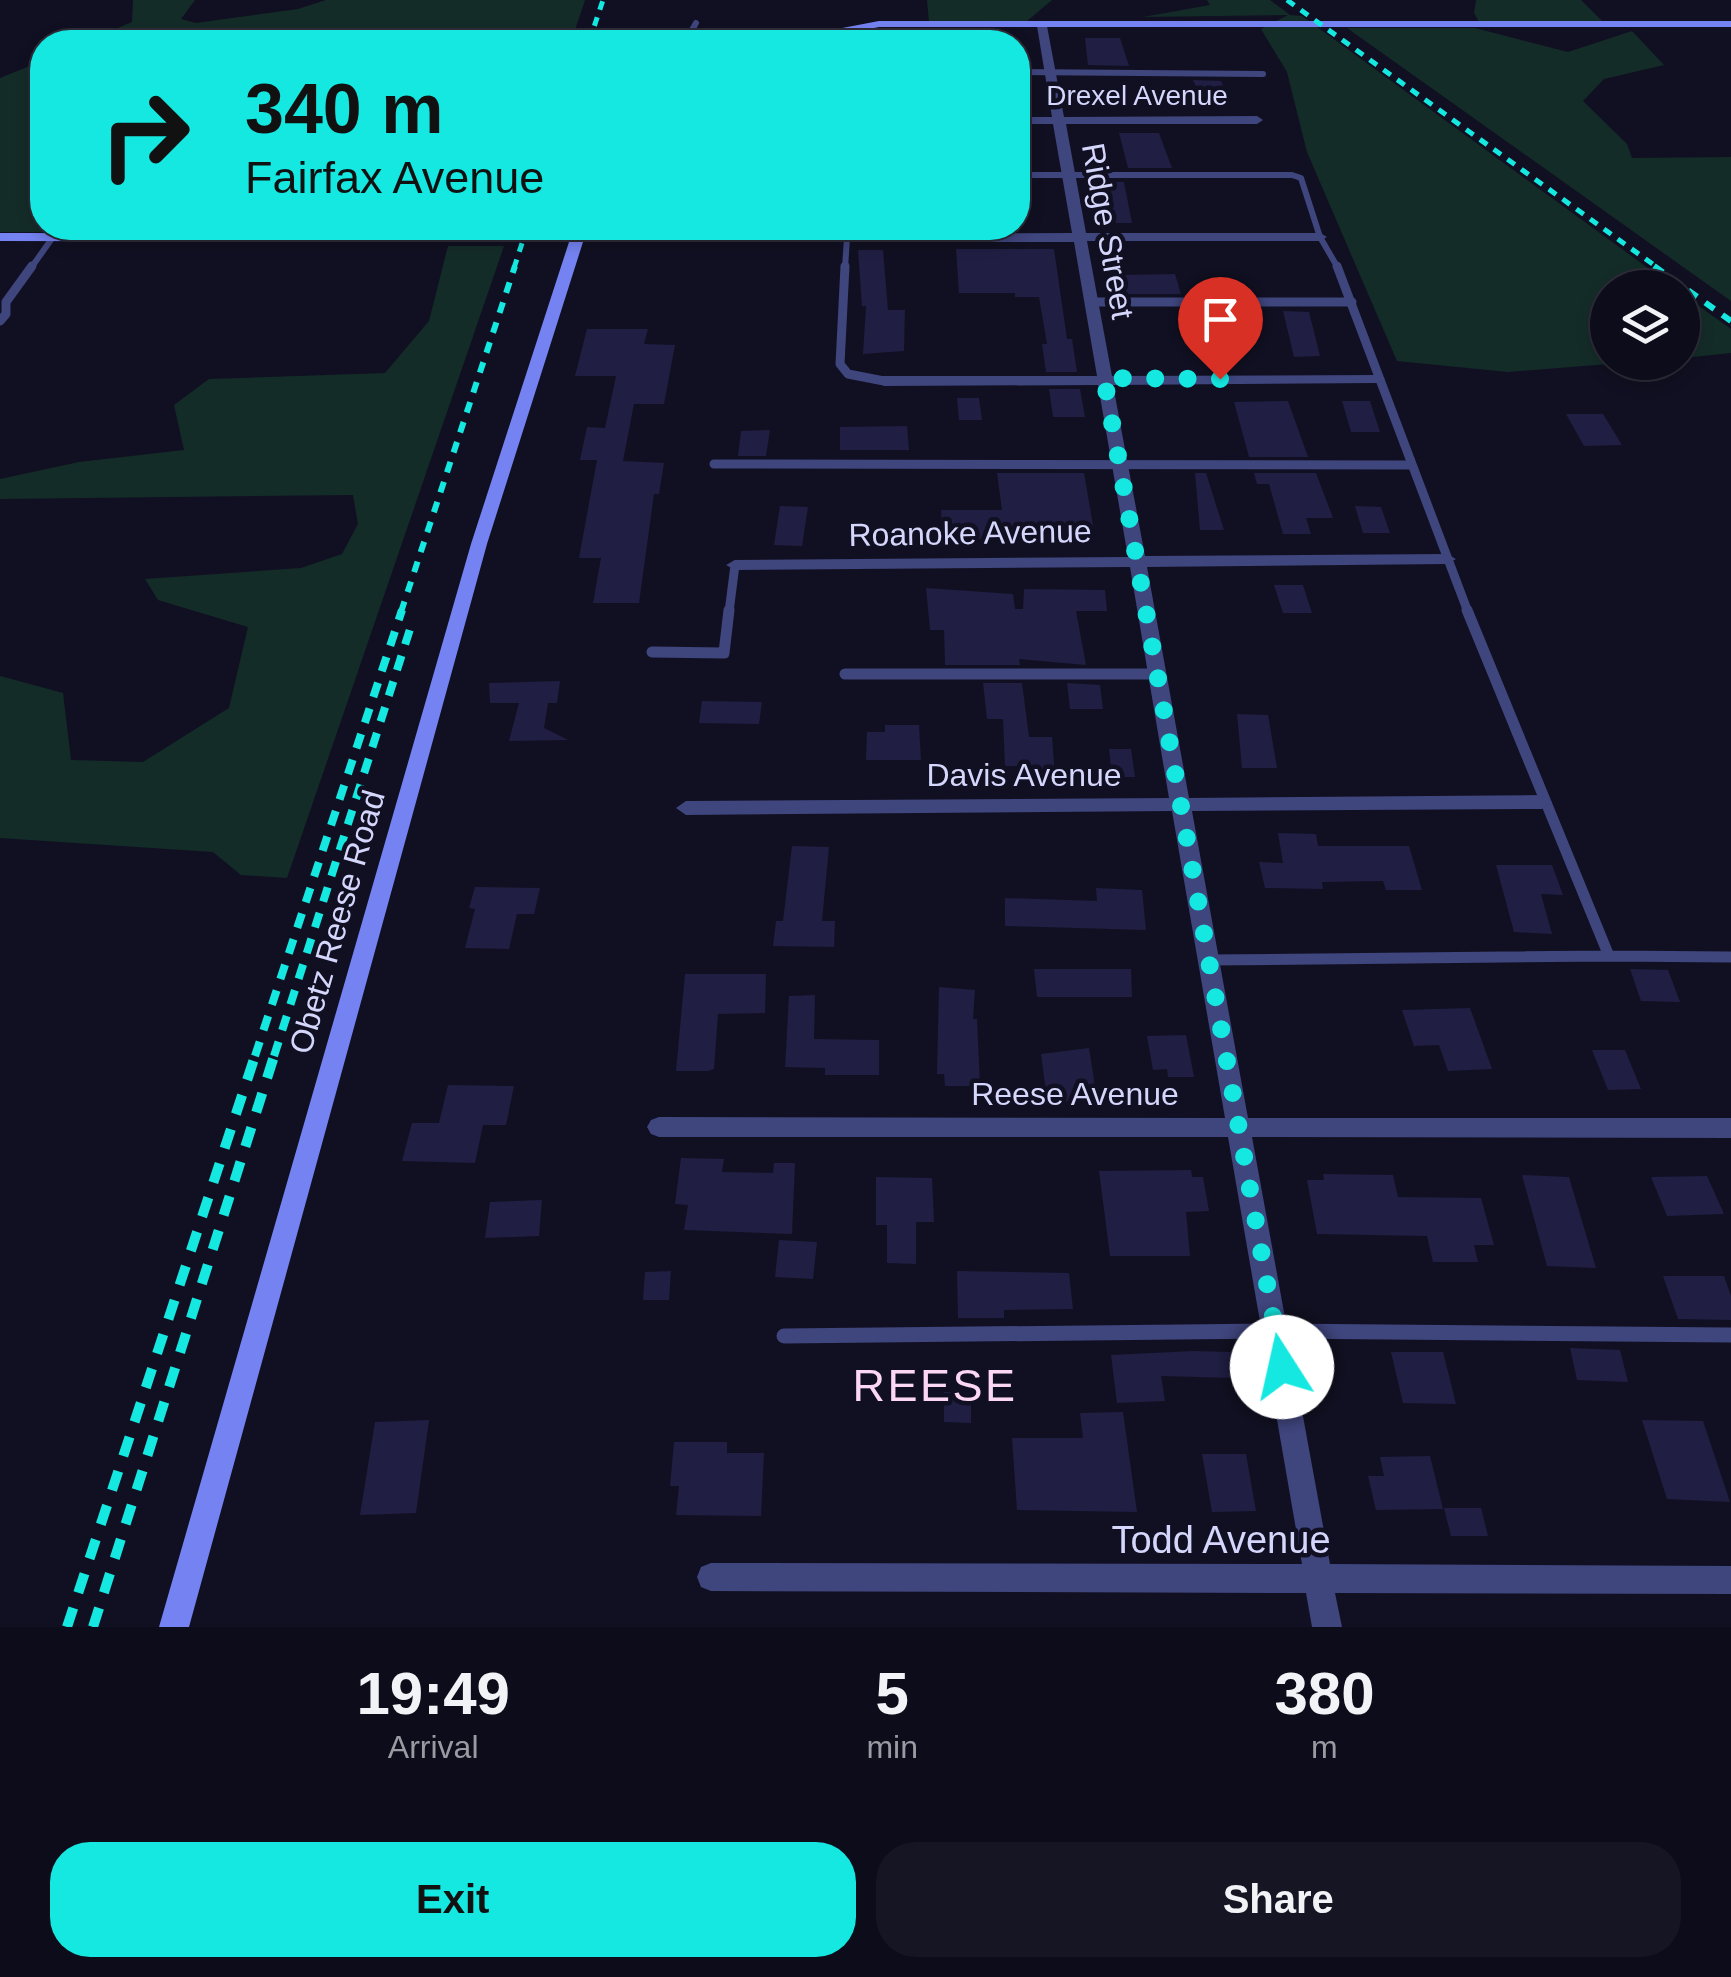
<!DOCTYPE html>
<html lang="en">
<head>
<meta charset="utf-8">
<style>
	:root { --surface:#0d0c1a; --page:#161523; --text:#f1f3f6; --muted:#9a9ba2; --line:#2d2c39; --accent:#15e8e0 }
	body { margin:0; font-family:Helvetica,sans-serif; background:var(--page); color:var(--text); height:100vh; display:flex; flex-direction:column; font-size:38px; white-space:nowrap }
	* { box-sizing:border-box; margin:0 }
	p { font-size:32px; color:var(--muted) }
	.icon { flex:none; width:55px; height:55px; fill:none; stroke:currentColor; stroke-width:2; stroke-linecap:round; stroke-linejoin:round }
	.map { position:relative; height:1627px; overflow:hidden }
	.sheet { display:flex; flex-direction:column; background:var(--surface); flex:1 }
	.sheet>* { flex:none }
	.hud { position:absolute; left:30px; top:30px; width:1000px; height:210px; border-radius:40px; box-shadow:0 5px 15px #0003,0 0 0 2px var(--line); background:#15e8e0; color:#111; overflow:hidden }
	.fabs { position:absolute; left:1590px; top:270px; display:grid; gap:20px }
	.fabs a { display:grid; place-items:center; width:110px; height:110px; border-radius:50%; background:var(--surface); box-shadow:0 5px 15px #0003,0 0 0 2px var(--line); font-size:50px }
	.pin { position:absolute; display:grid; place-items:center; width:85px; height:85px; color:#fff; margin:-102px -42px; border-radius:50% 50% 50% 0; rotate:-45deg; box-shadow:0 0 10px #0007 }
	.pin .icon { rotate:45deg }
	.me { position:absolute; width:110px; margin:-55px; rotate:350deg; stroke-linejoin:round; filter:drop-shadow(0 0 8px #0008) }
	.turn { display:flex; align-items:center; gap:35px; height:210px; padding:0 50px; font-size:45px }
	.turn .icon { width:130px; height:130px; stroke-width:2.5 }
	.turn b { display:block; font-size:70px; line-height:85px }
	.eta { display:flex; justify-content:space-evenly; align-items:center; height:170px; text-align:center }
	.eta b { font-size:60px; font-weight:600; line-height:70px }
	.action { display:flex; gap:20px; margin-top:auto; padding:20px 50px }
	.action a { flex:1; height:115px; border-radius:40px; background:var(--accent); color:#111; font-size:40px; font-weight:600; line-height:115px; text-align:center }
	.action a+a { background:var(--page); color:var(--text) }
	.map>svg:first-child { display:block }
</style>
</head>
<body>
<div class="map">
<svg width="1731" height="1627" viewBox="0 0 1731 1627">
	<rect width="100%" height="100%" fill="#111022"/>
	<path fill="#142c28" d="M133,0H195L181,19L196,23L298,9L326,0H585L571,42H85L132,22Z
		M927,0H1052L1026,22H929Z
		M1207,0H1270L1290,15L1302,16L1674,287L1608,288V362L1621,363L1508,372L1397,361L1307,152L1287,72L1261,29L1288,15L1143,17L1210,5Z
		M1476,0H1581L1603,22H1479L1474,13Z
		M1347,28H1475L1568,52L1632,31L1664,65L1604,79L1583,101L1627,144L1632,158L1731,157V301Z
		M42,61V228H511L509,234L0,232V78Z
		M448,246H504L287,878L241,875L213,852L0,838V676L63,693L71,760L143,762L229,708L248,627L158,600L145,579L301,568L342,554L358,524L353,495L0,499V479L79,462L184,450L174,405L209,379L385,373L429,321Z
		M1682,294L1731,329V353L1683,358Z"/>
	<path fill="#201e42" d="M1085,38H1120L1129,66L1088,65Z
		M1193,80L1221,81L1229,99H1202Z
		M1119,133H1159L1172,168H1128Z
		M1101,182H1124L1132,223H1109Z
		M956,249H1054L1067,339H1072L1077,372H1046L1042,344H1047L1039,297H1015V293H959Z
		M858,250H883L888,310H905L904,351L863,354L866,306H862Z
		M1175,274L1181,294H1126L1121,275Z
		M1283,311L1309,312L1320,356L1294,357Z
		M587,329H648L644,344L675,345L664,404H634L623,461L664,463L659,494H654L639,603H593L601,558H579L597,460H580L587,427L605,428L616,376H575Z
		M1049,389H1080L1085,417H1053Z
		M957,398H979L982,420H959Z
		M1288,401L1308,457H1249L1234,402Z
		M1342,401H1370L1380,432H1351Z
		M1566,414H1603L1622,445L1584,446Z
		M907,426L909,450H840V427Z
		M770,430L766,456H738L741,431Z
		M997,473H1084L1094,531L987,533L988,539H960V532H942L941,510H1002Z
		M1195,473H1206L1224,530H1200Z
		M1254,473H1316L1333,518H1306L1311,534H1283L1269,484H1257Z
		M780,506L808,507L802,546L774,545Z
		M1355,506L1381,507L1390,533H1363Z
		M1274,585H1303L1312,613H1283Z
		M926,588L1013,594L1015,609H1023L1024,589L1105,590L1107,611H1076L1086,665L1019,659L1020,665H945L944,630H930Z
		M560,681L557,703H548L544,728L568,740L509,741L519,703H490L489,683Z
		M983,683H1022L1029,737H1052L1055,776H1027L1026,766H1005L1003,719H987Z
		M1067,683L1100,685L1103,709H1070Z
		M702,701L762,702L759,724L699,723Z
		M1237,714L1268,715L1277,768H1242Z
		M885,725H919L921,760H866L867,732H885Z
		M1109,749H1131L1135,777H1112Z
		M1278,833L1316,834L1318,846H1409L1422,890H1386L1383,881L1322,882L1323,889L1265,888L1259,862L1283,863Z
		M792,846L829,847L822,921H835L834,947L773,946L776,921H783Z
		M1496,865H1552L1563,895L1541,894L1552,934L1514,932Z
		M475,887L540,888L534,914H517L509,949L465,948L475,909L469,908Z
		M1096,888L1142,890L1146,930L1005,926V898L1097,901Z
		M1034,969H1131L1132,997H1037Z
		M1630,969L1668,970L1680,1002L1641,1001Z
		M685,974H766L765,1013L718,1014L714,1069L708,1071H676Z
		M939,987L975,990L973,1019H977L980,1086H945L944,1074H937Z
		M815,995L814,1039L879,1040V1075H825V1068L785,1067L789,996Z
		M1470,1008L1492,1069L1448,1071L1439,1045L1414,1046L1402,1010Z
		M1186,1035L1194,1077H1168L1167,1069L1153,1070L1147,1036Z
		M1089,1048L1096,1093H1091L1092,1101L1066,1102L1064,1091L1046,1092L1041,1054Z
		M1592,1050H1625L1641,1089L1608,1090Z
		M448,1085L514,1086L506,1125H483L475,1163L402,1161L412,1123H439Z
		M681,1158L724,1159L722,1172L773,1173L774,1163H795L792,1234L684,1230L688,1205L675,1204Z
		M1191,1170L1192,1177H1203L1209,1211L1186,1212L1190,1256H1110L1099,1171Z
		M1323,1174L1393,1175L1398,1197L1481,1198L1494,1245H1474L1478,1262H1433L1427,1236L1317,1234L1307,1180H1324Z
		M1522,1175L1569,1177L1596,1268L1547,1266Z
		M1707,1176L1724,1214L1667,1216L1651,1177Z
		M876,1177L932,1178L934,1222H916V1264L887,1263V1225H876Z
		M542,1200L539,1236L485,1238L490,1202Z
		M779,1240L817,1242L813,1279L775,1277Z
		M671,1271L669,1300H643L645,1272Z
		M957,1271L1069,1273L1073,1309L1004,1310V1318H958Z
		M1663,1276H1724L1731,1296V1320L1678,1319Z
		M1570,1348L1620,1350L1628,1382L1577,1380Z
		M1193,1351L1231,1352L1235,1378L1161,1376L1165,1401L1117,1403L1111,1355Z
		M1391,1352H1443L1456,1404L1403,1403Z
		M944,1392L971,1393V1423L944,1422Z
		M1123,1412L1137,1512L1017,1510L1012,1438H1083L1080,1413Z
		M429,1420L416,1513L360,1515L375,1422Z
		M1642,1420L1703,1421L1730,1502L1667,1499Z
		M674,1442H727V1453H764L761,1516L676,1515L679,1486H670Z
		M1202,1454H1246L1256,1511L1212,1512Z
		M1430,1456L1443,1509L1376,1510L1368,1476H1384L1380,1457Z
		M1444,1508H1481L1488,1536H1451Z"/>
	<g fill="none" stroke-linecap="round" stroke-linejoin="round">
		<path stroke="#3f457d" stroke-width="6" d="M685,42L696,23
			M1018,72L1263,74
			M1018,175H1292L1301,178L1320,237L1338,268
			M720,238L722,228
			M31,268L53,237
			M845,268L847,238"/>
		<path stroke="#3f457d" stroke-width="9" d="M845,266L840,364L848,374L884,381
			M1337,266L1468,612
			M1090,302H1352
			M0,321L6,314V302L32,266
			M714,464L1412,465
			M729,612L735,565"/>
		<path stroke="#3f457d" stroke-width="11" d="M1467,610L1609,956L1731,957
			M652,652L724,653L729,610
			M845,674H1159
			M1210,960L1609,956"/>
		<path stroke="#3f457d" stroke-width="15" d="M784,1336L1276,1331L1731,1335"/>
		<path fill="#3f457d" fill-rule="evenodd" d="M1042,23L1047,26L1064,117L1257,116L1263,120L1257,124H1066L1086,233H1320L1327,237L1320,241H1087L1112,376L1378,375L1385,379L1378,383L1113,385L1145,556L1447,554L1456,559L1447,564L1147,567L1189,798L1542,795L1552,802L1542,809L1192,811L1248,1118H1731V1138L1252,1137L1330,1564L1731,1566V1594L1335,1593L1342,1627H1312L1306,1593L711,1591L701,1587L697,1577L701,1567L711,1563L1302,1564L1228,1137H659L651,1134L647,1127L651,1120L659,1117L1225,1118L1172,811L686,815L676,808L686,801L1169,798L1130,567L735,570L726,565L735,560L1128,557L1098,385L884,386L876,381L884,376H1097L1074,242H821L814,238L821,234L1072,233L1053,124H1018V117H1052L1037,26Z"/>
		<path fill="#7583f2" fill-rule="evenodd" d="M879,21H1731V27H879L845,34L835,42H823L837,29Z
			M815,228H827L826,241L583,242L487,544L189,1627H159L471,544L569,242L0,241V233L814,234Z"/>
		<path stroke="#15e8e0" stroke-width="5" stroke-dasharray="9 8" stroke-linecap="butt" d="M1287,0L1658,268
			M589,42L603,0
			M514,268L527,228"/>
		<path stroke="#15e8e0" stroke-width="6" stroke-dasharray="11 10" stroke-linecap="butt" d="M1654,266L1731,321
			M401,612L515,266"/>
		<path stroke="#15e8e0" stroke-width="8" stroke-dasharray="15 12" stroke-linecap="butt" d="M255,1056L402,610
			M274,1056L411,626"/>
		<path stroke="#15e8e0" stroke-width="10" stroke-dasharray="20 16" stroke-linecap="butt" d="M67,1627L256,1053
			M93,1627L275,1053"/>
	</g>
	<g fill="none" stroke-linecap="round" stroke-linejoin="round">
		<path stroke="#15e8e0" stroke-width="18" stroke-dasharray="0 32.4" d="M1220,379L1104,378L1282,1367"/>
	</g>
	<g text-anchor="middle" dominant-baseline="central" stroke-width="9" stroke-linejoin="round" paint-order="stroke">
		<g font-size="28" fill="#d5d6fb" stroke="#111022">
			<text x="1137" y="95">Drexel Avenue</text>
		</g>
		<g font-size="32" fill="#d5d6fb" stroke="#111022">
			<text transform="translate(1108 231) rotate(80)">Ridge Street</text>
			<text transform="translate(970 533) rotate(-1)">Roanoke Avenue</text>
			<text x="1024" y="775">Davis Avenue</text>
			<text transform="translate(337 922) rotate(-74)">Obetz Reese Road</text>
			<text x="1075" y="1094">Reese Avenue</text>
		</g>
		<g font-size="38" fill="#d5d6fb" stroke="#111022">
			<text x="1221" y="1540">Todd Avenue</text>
		</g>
		<g font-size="45" letter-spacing="2.5" fill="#fbd7f3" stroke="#111022">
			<text x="935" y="1385">REESE</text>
		</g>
	</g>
</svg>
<div class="fabs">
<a><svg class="icon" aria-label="layers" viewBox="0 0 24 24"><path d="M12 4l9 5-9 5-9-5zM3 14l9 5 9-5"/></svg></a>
</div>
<div class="pin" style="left:1220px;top:379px;background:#d93025"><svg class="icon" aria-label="arrive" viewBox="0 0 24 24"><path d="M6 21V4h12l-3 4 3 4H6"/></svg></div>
<svg class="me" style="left:1282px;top:1367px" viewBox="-20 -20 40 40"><circle r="19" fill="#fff"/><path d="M0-13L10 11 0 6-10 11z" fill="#15e8e0"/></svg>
<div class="hud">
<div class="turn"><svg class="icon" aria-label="right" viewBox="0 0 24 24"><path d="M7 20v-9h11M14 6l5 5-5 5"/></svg><div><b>340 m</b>Fairfax Avenue</div></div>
</div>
</div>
<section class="sheet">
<div class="eta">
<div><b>19:49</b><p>Arrival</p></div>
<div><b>5</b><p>min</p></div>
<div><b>380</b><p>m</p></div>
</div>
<div class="action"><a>Exit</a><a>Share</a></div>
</section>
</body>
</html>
